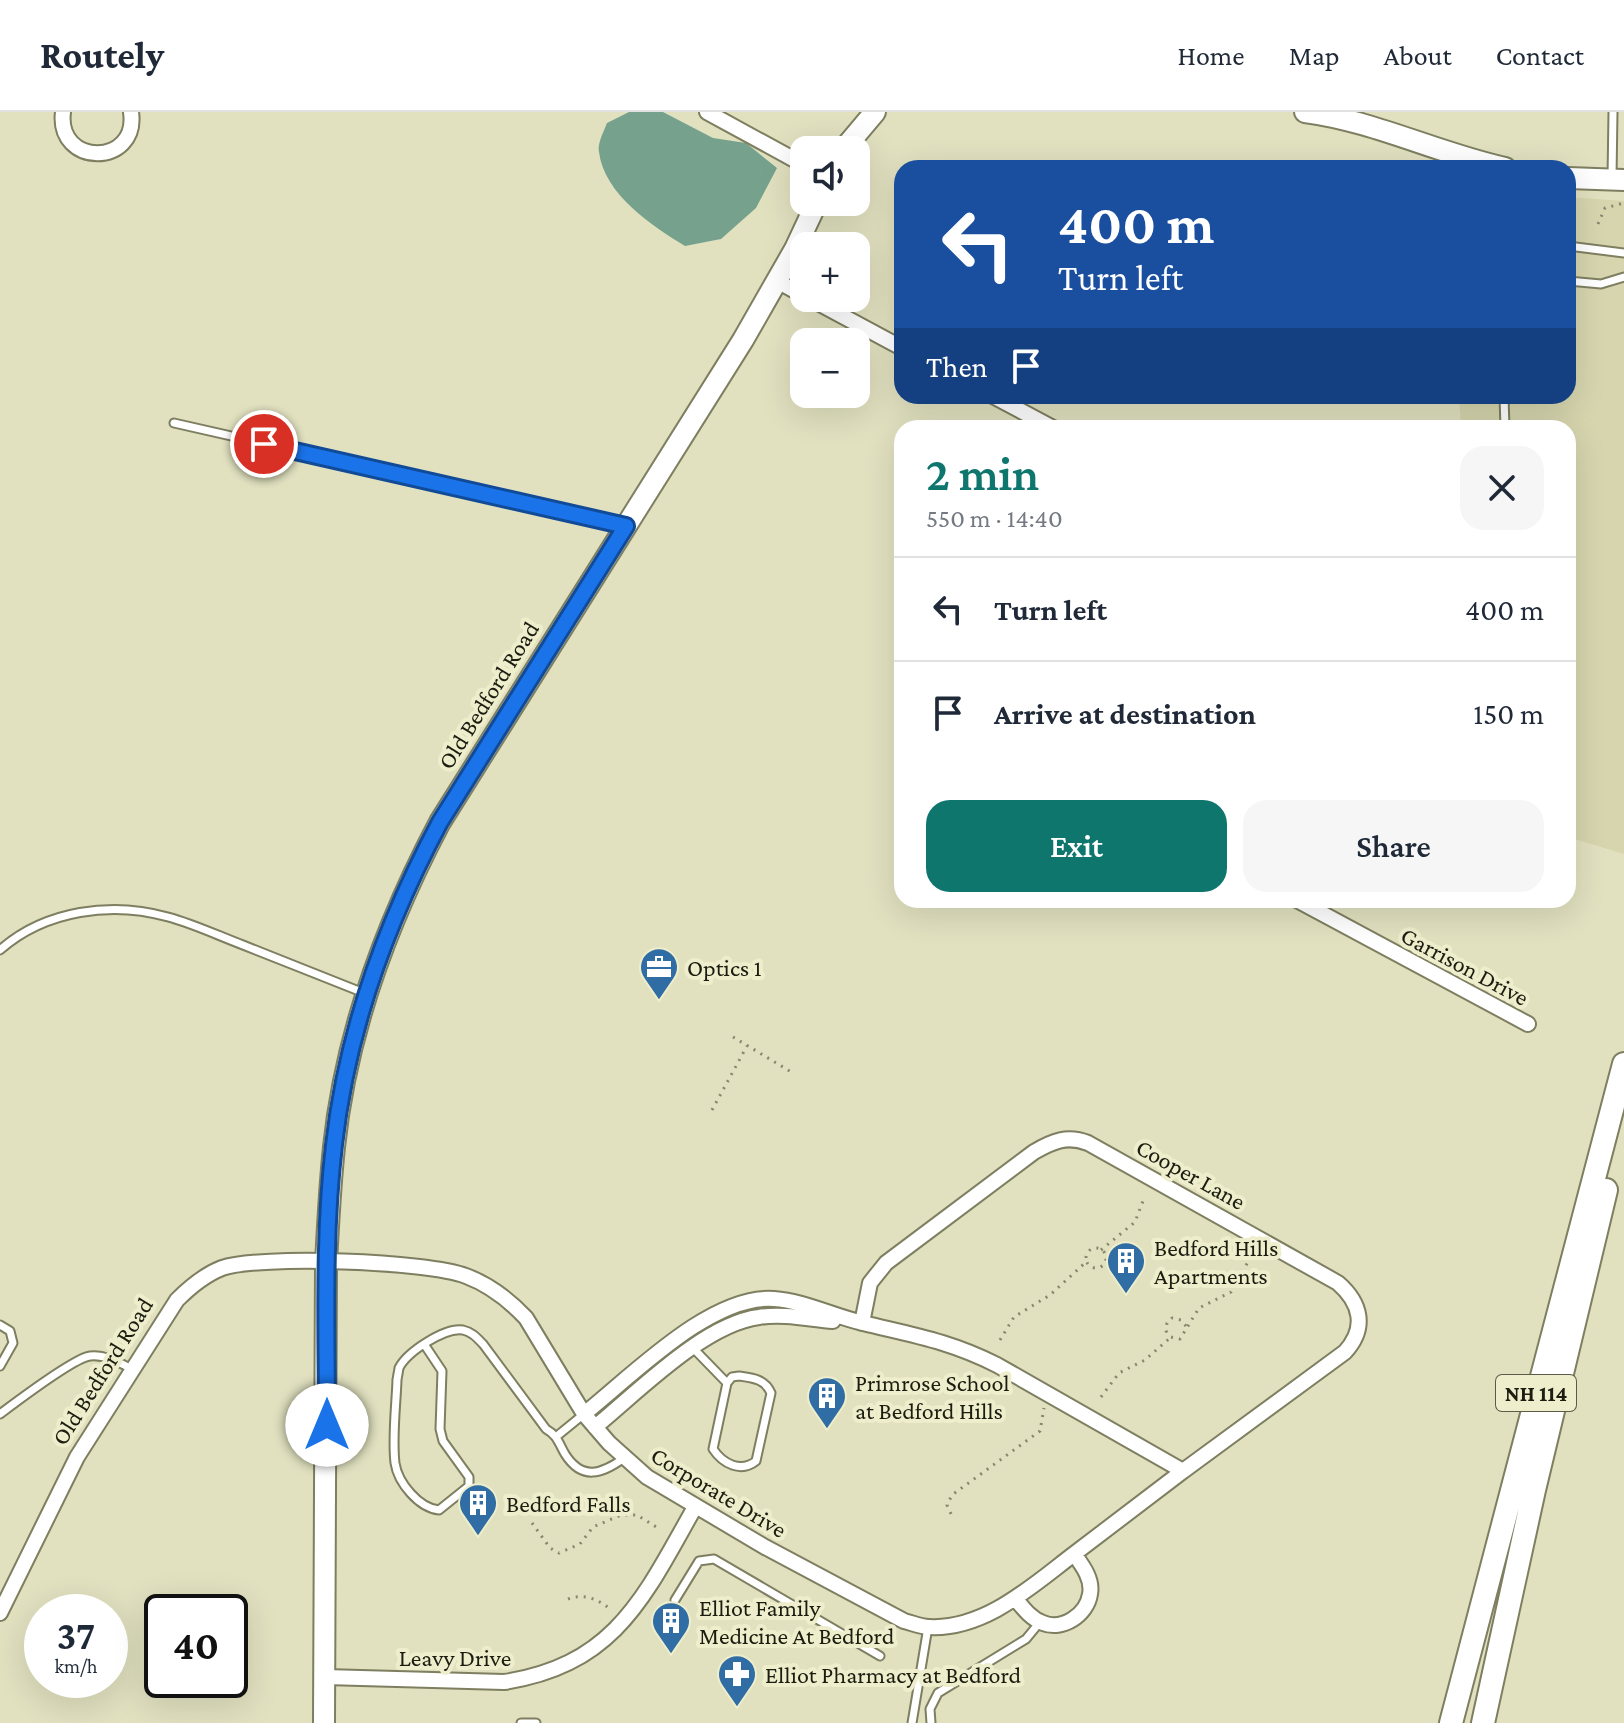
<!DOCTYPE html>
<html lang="en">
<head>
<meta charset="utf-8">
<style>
	:root { --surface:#fff; --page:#f6f6f7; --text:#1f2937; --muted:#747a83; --line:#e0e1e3; --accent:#0f766e }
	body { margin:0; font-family:"Crimson Pro",serif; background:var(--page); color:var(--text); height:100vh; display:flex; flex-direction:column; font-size:30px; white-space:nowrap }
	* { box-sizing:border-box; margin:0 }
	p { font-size:26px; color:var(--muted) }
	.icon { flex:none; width:44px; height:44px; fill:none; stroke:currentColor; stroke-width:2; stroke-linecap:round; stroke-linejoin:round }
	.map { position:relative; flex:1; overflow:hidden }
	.details { position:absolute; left:894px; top:308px; width:682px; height:488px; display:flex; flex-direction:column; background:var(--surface); border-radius:24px; box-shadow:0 8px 32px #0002 }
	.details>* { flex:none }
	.banner { position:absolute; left:894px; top:48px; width:682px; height:244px; border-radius:24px; box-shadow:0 8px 32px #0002; background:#1a4fa0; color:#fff; overflow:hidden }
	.controls { position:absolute; left:790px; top:24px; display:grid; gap:16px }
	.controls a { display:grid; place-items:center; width:80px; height:80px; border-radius:16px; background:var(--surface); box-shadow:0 8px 32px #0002; font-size:40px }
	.speed { position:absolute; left:24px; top:1482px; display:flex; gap:16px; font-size:40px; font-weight:700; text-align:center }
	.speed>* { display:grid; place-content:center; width:104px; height:104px; border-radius:50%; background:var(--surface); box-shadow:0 8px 32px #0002; line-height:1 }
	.speed small { font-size:20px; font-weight:400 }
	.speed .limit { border:4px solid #111; border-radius:12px; background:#fff; color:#111 }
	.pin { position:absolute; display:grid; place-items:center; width:68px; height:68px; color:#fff; margin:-34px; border:4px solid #fff; border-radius:50%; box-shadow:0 2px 8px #0007 }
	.me { position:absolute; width:88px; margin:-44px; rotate:0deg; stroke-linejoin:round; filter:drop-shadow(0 0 6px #0008) }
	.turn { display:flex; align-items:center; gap:28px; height:168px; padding:0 32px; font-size:36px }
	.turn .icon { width:104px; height:104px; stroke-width:2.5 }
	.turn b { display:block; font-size:56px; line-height:68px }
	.then { display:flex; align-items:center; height:76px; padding:0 32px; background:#0003; gap:16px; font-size:30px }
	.round { display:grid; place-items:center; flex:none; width:84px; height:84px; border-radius:24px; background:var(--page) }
	.headline { display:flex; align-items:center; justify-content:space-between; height:136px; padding:0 32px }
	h1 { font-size:48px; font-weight:600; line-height:60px; color:var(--accent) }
	.primary-button { display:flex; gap:16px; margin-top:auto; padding:16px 32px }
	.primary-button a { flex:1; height:92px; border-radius:24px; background:var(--accent); color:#fff; font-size:32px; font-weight:600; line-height:92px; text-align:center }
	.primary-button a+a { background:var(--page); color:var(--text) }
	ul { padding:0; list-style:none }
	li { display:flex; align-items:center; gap:24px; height:104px; padding:0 32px; border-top:2px solid var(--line) }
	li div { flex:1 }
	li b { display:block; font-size:30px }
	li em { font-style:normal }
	header { display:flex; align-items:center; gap:48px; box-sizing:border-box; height:112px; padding:0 40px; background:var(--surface); border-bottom:2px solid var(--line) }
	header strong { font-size:38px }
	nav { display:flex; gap:44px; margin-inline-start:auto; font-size:28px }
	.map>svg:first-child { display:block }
</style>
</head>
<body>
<header>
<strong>Routely</strong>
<nav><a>Home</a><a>Map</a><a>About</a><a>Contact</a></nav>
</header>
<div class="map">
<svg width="1624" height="1611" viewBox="0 0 1624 1611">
	<rect width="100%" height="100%" fill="#e1e1c0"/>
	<path fill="#d6d5ae" d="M1568,85L1624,89V742L1568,725V316H1461L1459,284H1568Z"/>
	<path fill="#76a28d" d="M629,0H663L713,26L746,31L777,56L756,96L721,127L685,134C652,114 604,82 599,40C597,32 604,19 607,11Z"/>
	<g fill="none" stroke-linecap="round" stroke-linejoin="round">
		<defs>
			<path id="lane" d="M1612,66L1613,0
				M1568,134L1624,141
				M1568,169L1601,172L1624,165
				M1504,284L1505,316
				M174,311L624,413
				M0,838C45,798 112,789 168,805C194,812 219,824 243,833C283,849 324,865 364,881
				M0,1213L10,1219L13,1231L0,1254
				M424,1232L442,1259L440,1317L443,1329L469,1365V1374L439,1398C419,1396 398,1371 395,1351C392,1325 396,1295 397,1268C397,1267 399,1257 399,1256C407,1240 445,1215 463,1218C472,1220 477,1226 483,1232L546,1317C558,1324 558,1330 565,1342C582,1369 602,1362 624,1346
				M692,1235L727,1271
				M739,1264C753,1266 765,1267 771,1281L756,1349C741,1361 723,1352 713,1337L727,1271L732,1265Z
				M0,1302C16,1290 74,1246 90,1244C104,1242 120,1251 132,1257
				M557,1324L584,1302
				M675,1488L699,1449L714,1447L880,1544
				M521,1611H536
				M912,1611L928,1515
				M931,1611L930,1597L938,1581L1026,1527L1040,1510"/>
			<path id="street" d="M63,0C56,55 139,55 131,0
				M707,0L804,53
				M777,169L804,184
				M809,186L902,236
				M993,284L1053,316
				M1297,788L1528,912
				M862,1211L870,1171L886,1151L1034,1040C1053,1029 1067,1023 1088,1031L1338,1171C1361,1191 1367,1216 1345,1240L1183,1359
				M584,1302C632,1264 711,1182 774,1187C804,1189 833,1204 863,1211C912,1223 950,1229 997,1253L1183,1359L1074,1442
				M595,1315C638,1280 704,1212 759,1205C783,1201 809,1207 833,1209
				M0,1501L77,1345L177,1188C190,1175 204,1163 222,1156C259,1143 428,1149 466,1164C490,1173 509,1188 526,1206L584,1302L609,1331L647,1365L765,1435L904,1509C912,1511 921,1515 929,1515C985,1518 1033,1473 1074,1442C1082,1453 1093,1467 1090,1482C1087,1503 1062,1519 1043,1511C1031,1507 1023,1496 1015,1486
				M325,1565L504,1570C616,1553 645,1483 695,1395"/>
			<path id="secondary" d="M1305,0C1374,9 1437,41 1505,56
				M843,38L875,0
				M1568,66L1624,68
				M324,1611L326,1151C328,1112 330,1073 334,1035C346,919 386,812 440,710L743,228L795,137L817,90"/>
			<path id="primary" d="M1451,1611L1624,952
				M1483,1611L1534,1378L1606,1078"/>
		</defs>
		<use href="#lane" stroke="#7e7e60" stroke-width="11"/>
		<use href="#street" stroke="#7e7e60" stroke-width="18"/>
		<use href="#secondary" stroke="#7e7e60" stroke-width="24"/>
		<use href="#primary" stroke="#7e7e60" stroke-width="26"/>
		<path stroke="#878770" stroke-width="3" stroke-dasharray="2 6" stroke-linecap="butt" d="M1598,112L1605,96L1624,91
			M733,925L793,961
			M712,998L747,934
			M1086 1146a10 10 0 1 1 20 0a10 10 0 1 1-20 0Z
			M1101,1138L1135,1110L1143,1089
			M1186,1214L1181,1208L1172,1206L1167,1211L1166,1219L1171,1225L1180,1227L1199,1196L1231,1180L1249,1148
			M1000,1228L1014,1205L1050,1183L1086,1150
			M1101,1285L1119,1261L1145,1248L1171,1225
			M951,1402L947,1393L952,1383L1040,1319L1044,1296
			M532,1411L550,1436L559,1441L580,1432L593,1415L621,1403H637L658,1416
			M568,1487C583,1481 598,1487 610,1497"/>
		<use href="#lane" stroke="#fff" stroke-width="7"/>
		<use href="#street" stroke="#fff" stroke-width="14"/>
		<use href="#secondary" stroke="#fff" stroke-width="20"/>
		<use href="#primary" stroke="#fff" stroke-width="22"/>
	</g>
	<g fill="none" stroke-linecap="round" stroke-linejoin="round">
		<defs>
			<path id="route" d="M264,332L626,414L440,710C386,811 347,918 334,1033C323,1126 327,1220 327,1313"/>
		</defs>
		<use href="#route" stroke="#114b97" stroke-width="20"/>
		<use href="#route" stroke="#1a73e8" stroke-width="14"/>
	</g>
	<defs>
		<symbol id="office-pin" viewBox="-11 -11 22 30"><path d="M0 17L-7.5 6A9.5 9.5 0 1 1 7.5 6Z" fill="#2f6da4" stroke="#eeeecd"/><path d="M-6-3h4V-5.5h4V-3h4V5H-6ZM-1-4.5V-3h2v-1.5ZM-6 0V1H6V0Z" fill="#fff"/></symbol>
		<symbol id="building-pin" viewBox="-11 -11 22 30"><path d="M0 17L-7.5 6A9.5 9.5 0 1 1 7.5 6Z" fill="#2f6da4" stroke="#eeeecd"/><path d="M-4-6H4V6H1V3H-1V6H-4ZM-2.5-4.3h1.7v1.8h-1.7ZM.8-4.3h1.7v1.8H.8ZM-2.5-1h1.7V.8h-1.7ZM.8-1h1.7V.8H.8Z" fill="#fff"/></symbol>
		<symbol id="pharmacy-pin" viewBox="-11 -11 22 30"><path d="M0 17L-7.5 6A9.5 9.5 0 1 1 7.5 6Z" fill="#2f6da4" stroke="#eeeecd"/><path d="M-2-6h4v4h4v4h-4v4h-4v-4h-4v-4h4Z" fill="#fff"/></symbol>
	</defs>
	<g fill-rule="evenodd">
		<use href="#office-pin" x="637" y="833" width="44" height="60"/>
		<use href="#building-pin" x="1104" y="1127" width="44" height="60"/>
		<use href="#building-pin" x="805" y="1262" width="44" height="60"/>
		<use href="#building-pin" x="456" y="1369" width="44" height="60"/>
		<use href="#building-pin" x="649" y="1487" width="44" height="60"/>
		<use href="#pharmacy-pin" x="715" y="1540" width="44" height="60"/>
	</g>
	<g text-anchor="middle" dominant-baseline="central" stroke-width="8" stroke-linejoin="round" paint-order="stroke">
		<rect fill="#eeeecd" stroke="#5b5b49" stroke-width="2" x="1496" y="1263" width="80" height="36" rx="6"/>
		<g font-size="22" font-weight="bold" fill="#1c1c10">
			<text x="1536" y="1281">NH 114</text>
		</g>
		<g font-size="24" fill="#1c1c10" stroke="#eeeecd">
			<text transform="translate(488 583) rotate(-58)">Old Bedford Road</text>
			<text transform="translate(1465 854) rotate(28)">Garrison Drive</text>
			<text transform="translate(1191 1062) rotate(29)">Cooper Lane</text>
			<text transform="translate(102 1259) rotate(-58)">Old Bedford Road</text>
			<text transform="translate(719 1380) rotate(31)">Corporate Drive</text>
			<text x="455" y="1545">Leavy Drive</text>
		</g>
		<g font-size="24" fill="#1c1c10" stroke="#eeeecd" text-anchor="start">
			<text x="687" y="855">Optics 1</text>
			<text x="1154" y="1135">Bedford Hills<tspan x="1154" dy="28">Apartments</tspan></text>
			<text x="855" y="1270">Primrose School<tspan x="855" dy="28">at Bedford Hills</tspan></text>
			<text x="506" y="1391">Bedford Falls</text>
			<text x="699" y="1495">Elliot Family<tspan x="699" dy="28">Medicine At Bedford</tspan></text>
			<text x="765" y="1562">Elliot Pharmacy at Bedford</text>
		</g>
	</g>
</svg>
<div class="controls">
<a><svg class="icon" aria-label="sound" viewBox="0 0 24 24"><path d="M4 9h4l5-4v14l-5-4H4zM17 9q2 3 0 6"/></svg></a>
<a>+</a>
<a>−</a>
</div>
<div class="speed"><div>37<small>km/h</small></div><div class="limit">40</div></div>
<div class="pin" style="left:264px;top:332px;background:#d93025"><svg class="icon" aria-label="arrive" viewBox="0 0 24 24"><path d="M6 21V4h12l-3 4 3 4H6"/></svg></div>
<svg class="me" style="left:327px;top:1313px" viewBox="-20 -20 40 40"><circle r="19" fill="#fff"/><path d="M0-13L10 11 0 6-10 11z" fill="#1a73e8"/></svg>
<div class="banner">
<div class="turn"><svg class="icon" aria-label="left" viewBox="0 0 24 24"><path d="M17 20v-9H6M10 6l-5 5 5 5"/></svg><div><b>400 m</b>Turn left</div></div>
<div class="then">Then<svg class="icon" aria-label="arrive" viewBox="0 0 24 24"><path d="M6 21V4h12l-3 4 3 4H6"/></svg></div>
</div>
<section class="details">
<div class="headline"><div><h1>2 min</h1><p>550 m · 14:40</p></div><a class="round"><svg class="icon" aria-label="close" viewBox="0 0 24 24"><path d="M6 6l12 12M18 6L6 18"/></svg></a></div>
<ul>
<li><svg class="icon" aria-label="left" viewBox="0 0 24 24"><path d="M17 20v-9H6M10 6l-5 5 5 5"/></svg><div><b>Turn left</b></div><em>400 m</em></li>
<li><svg class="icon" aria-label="arrive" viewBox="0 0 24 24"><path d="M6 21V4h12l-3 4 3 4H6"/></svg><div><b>Arrive at destination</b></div><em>150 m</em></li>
</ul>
<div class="primary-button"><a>Exit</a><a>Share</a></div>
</section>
</div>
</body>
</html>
